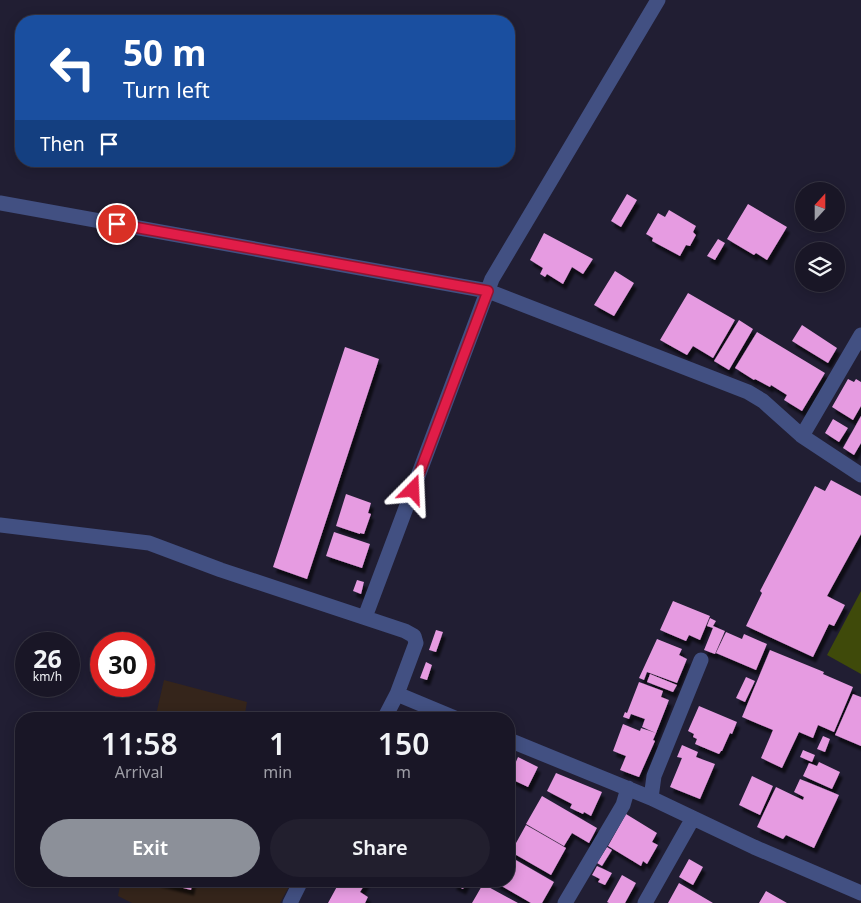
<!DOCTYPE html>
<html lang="en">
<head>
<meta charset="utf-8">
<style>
	:root { --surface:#191626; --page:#221f2e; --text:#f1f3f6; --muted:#9f9fa7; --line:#373543; --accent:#8c9099 }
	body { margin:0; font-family:"Noto Sans",sans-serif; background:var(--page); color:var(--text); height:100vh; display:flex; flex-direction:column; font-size:19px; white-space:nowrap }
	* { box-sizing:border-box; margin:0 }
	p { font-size:16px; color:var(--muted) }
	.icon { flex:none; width:28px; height:28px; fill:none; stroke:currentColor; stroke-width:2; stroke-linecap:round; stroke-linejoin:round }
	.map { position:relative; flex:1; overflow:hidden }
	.panel { position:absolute; left:15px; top:712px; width:500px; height:175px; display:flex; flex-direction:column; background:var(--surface); border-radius:20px; box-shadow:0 2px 12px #0003,0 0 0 1px var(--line) }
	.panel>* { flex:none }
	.banner { position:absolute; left:15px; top:15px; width:500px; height:152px; border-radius:20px; box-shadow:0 2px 12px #0003,0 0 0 1px var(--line); background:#1a4fa0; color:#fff; overflow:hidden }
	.needle { width:32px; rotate:21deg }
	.controls { position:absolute; left:795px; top:182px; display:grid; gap:10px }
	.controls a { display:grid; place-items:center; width:50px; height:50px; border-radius:50%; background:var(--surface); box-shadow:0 2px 12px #0003,0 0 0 1px var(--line); font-size:25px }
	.speed { position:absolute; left:15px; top:632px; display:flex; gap:10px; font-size:25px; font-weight:700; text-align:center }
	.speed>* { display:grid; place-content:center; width:65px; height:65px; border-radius:50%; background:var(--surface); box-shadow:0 2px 12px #0003,0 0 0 1px var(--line); line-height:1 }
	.speed small { font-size:12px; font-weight:400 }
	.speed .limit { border:8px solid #d22; background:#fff; color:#111 }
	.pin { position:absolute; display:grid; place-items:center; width:42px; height:42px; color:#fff; margin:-21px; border:2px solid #fff; border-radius:50%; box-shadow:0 1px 5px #0007 }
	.me { position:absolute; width:55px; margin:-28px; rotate:21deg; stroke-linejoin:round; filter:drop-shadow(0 0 4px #0008) }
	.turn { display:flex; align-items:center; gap:18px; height:105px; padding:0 25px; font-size:22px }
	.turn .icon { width:65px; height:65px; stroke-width:2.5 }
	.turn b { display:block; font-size:35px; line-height:42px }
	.then { display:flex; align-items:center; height:48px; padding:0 25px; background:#0003; gap:10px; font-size:19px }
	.eta { display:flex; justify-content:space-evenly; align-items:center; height:85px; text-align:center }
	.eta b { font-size:30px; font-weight:600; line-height:35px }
	.cta { display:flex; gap:10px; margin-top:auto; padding:10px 25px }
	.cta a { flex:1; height:58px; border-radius:30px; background:var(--accent); color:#fff; font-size:20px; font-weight:600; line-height:58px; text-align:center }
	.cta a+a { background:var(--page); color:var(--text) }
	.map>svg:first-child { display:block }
</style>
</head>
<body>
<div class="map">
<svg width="861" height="903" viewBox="0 0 861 903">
	<defs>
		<filter id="shadow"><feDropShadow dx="3" dy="5.5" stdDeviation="1" flood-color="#0009"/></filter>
	</defs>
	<rect width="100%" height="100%" fill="#211e33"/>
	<path fill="#35251b" d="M164,680L247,702L244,719H155Z
		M121,881H292L280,903H132L118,896Z"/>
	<path fill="#3f4a0a" d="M861,591V674L827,655Z"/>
	<path fill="#e69be1" filter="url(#shadow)" d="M627,194L637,200L621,227L611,221Z
		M748,204L787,227L767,260L756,253L754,255L727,239Z
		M669,210L696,226L693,232L696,235L690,246L686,245L680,256L652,241L653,238L646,234L658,213L665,217Z
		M544,233L593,259L583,274L572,267L563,284L547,274L545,277L540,274L543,268L530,260Z
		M718,239L725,243L715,260L707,256Z
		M615,271L634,283L614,316L594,305Z
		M688,293L735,320L713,358L693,346L687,355L660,340Z
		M739,320L753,329L729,370L714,361Z
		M802,325L837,348L828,363L792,341Z
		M757,332L825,373L802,411L784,400L787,395L771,385L770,387L755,379L754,380L735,368Z
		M345,347L379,359L307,579L273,567Z
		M848,379L854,382L856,379L861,382V406L853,420L832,407Z
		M861,416V443L854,455L843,448Z
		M833,419L848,428L839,442L825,433Z
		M831,480L861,496V534L827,596L845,605L834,626L829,624L813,657L746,626L762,593L760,591L815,486L825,491Z
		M346,494L371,503L368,513L371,514L364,534L360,533V534L336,526Z
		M334,532L370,544L362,568L326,556Z
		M357,580L364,582L361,594L353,591Z
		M673,601L710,616L700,640L689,635L686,641L660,630Z
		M710,618L716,621L713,626L725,631L715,654L704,650L713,628L707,626Z
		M436,630L443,632L436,652L429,650Z
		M726,632L742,639L744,634L767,644L756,670L716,653Z
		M657,639L682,649L679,655L687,659L677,683L647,672L644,680L639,678Z
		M770,650L824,672L823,674L853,687L834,732L818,725L813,738L799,732L782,768L761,758L773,730L742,717Z
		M426,662L432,665L427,680L420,678Z
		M650,674L677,685L673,692L647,682Z
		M746,677L755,681L745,702L736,698Z
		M639,682L663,691L661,697L669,700L656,733L642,727L645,719L631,714L629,719L623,717L625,712L627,713Z
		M853,694L861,697V746L835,735Z
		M699,706L737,722L732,734L730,733L722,751H721L719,754L695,744L697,739L693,737L694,734L688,731Z
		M405,712L421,719H401Z
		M623,724L640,731L641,728L656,733L653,740L655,741L639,777L620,770L626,756L613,751Z
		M823,736L830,739L825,752L817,749Z
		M682,745L698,752L696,757L715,764L700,799L670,787L682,758L677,757Z
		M803,750L815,755L812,762L800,757Z
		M518,757L538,767L528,787L509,778Z
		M819,762L840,772L832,789L803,776L809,763L817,766Z
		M556,773L602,792L591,816L584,812L583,814L570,808L572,804L547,791Z
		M752,776L773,786L760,815L739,805Z
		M800,779L839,795L814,848L786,835L783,839L757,827L776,787L803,800L804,797L794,792Z
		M542,796L597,828L589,843L572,833L564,846L526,824Z
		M626,814L657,833L652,842L658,845L647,864L643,861L641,866L608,846Z
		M526,825L566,848L551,875L511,852Z
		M607,847L612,850L602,866L597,863Z
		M509,856L554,882L542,903H531L493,881H509Z
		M689,859L703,867L693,885L679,877Z
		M597,866L612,873L605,885L598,882L600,879L592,875Z
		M622,875L636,883L625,903H609L607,902Z
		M156,881H193L191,890Z
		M340,881H367L360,892L368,897L365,903H328Z
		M455,881H467L463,889L453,884Z
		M679,883L713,903H668Z
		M483,884L518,903H472Z
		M766,891L787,903H759Z"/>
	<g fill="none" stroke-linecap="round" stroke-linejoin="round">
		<path stroke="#425082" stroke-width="15" d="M0,203L488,291L748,392L763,401L802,436L861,475
			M802,436L861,335
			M0,525L149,543L221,570L405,631L414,636L416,643L397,694L384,719
			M365,617L492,279L658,0
			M397,694L457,719
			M509,740L651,798L754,847L861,893
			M651,798L654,776L701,660
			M290,903L301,881
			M565,903L623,805L628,788
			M645,903L693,818"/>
	</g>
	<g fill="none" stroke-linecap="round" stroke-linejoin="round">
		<defs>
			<path id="route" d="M117,224L488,291L413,490"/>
		</defs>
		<use href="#route" stroke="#92132f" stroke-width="12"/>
		<use href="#route" stroke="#e11d48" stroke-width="9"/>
	</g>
</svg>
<div class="controls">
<a><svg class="needle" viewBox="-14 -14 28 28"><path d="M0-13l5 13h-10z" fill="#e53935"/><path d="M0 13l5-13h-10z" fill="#9f9fa7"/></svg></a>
<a><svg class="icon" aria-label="layers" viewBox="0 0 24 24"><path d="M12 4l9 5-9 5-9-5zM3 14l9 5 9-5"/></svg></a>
</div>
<div class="speed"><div>26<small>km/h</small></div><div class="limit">30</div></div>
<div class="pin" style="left:117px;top:224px;background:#d93025"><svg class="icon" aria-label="arrive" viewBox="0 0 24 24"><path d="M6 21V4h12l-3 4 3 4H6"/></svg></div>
<svg class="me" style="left:413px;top:490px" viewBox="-20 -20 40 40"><path d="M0-17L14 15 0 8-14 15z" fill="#e11d48" stroke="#fff" stroke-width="4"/></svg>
<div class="banner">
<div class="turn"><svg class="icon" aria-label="left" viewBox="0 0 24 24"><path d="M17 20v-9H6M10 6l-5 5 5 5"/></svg><div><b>50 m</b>Turn left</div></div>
<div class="then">Then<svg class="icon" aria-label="arrive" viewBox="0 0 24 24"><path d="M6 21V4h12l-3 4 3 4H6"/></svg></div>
</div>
<section class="panel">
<div class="eta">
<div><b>11:58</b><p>Arrival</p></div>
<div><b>1</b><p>min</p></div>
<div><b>150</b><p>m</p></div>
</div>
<div class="cta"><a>Exit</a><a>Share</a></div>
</section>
</div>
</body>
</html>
